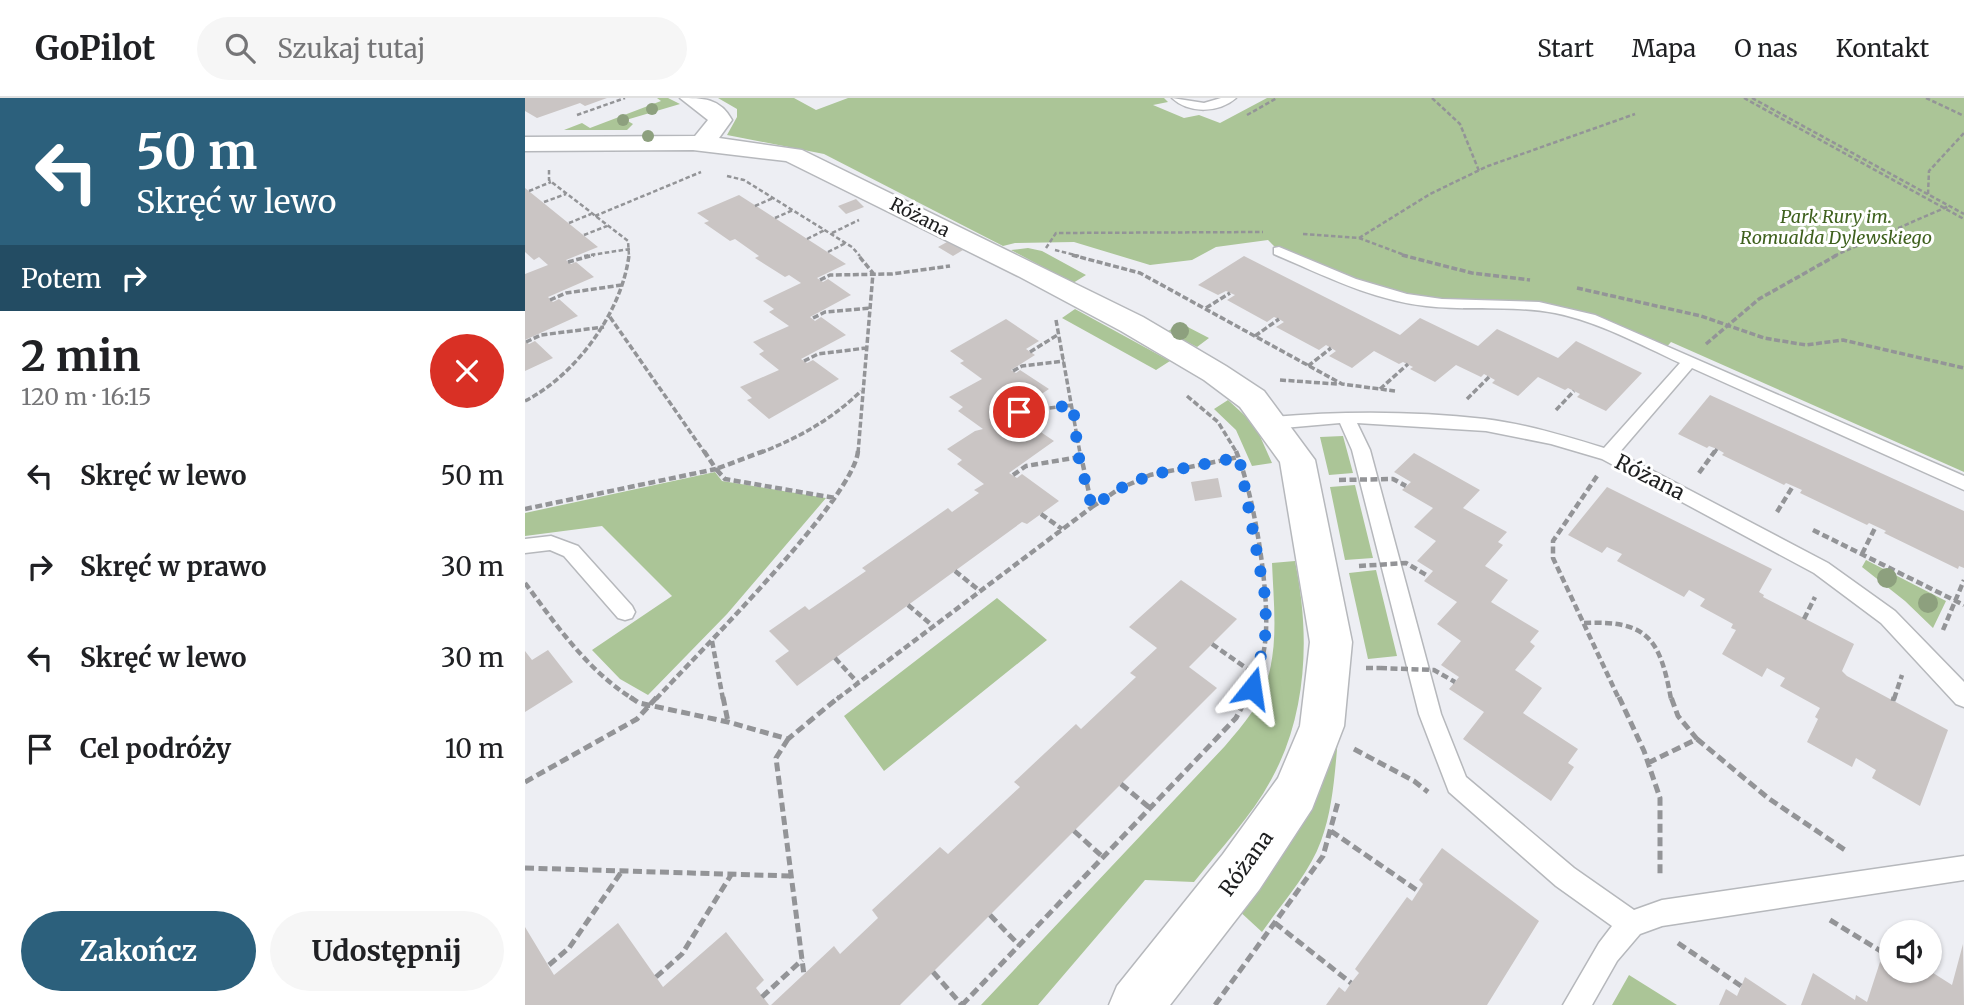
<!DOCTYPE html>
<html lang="pl">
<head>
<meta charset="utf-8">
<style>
	:root { --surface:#fff; --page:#f6f6f6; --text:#202124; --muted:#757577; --line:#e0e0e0; --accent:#2c607c }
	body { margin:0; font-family:Merriweather,serif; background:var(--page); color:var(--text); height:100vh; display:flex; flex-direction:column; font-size:26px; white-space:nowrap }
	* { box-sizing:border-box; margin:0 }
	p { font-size:23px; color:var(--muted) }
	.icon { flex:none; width:38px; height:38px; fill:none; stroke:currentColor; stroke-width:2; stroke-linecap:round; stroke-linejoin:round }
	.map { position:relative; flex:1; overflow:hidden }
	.drawer { display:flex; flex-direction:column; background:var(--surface); width:525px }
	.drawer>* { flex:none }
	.top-card { background:#2c607c; color:#fff; overflow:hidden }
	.fabs { position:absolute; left:1354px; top:822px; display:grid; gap:14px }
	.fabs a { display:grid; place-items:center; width:63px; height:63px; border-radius:50%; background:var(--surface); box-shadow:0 2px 5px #0004; font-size:35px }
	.pin { position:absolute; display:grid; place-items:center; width:60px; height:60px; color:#fff; margin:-30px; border:4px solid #fff; border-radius:50%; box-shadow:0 2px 7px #0007 }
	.me { position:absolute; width:77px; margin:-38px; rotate:15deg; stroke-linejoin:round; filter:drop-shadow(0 0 5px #0008) }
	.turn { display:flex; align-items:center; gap:24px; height:147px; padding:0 21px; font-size:32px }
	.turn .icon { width:91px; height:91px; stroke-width:2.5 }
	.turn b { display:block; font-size:49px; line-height:60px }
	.then { display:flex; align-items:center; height:66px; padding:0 21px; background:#0003; gap:14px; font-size:26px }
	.round { display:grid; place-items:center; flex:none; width:74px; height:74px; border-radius:37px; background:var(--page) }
	.headline { display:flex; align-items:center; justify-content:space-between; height:119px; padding:0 21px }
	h1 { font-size:42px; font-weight:700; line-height:52px }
	.action { display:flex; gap:14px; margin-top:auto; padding:14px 21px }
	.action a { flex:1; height:80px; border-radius:42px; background:var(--accent); color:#fff; font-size:28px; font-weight:700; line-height:80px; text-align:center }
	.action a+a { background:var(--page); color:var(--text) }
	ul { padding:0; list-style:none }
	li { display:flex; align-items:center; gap:21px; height:91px; padding:0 21px }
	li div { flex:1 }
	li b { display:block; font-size:26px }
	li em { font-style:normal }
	header { display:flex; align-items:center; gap:42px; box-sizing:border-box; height:98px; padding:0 35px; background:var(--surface); border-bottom:2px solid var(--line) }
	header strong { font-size:33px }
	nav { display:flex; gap:38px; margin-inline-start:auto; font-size:24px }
	.search { width:490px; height:63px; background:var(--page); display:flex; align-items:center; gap:18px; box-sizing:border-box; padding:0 24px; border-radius:38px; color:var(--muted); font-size:26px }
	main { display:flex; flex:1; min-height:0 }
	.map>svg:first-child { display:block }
</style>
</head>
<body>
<header>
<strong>GoPilot</strong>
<div class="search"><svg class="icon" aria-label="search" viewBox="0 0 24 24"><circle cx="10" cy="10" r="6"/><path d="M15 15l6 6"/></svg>Szukaj tutaj</div>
<nav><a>Start</a><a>Mapa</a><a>O nas</a><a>Kontakt</a></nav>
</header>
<main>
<section class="drawer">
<div class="top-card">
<div class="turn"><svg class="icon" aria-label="left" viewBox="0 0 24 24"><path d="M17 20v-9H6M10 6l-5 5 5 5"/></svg><div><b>50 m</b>Skręć w lewo</div></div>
<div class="then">Potem<svg class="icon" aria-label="right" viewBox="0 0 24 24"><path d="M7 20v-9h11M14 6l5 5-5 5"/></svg></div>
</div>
<div class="headline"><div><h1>2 min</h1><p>120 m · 16:15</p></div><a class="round" style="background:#d93025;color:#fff"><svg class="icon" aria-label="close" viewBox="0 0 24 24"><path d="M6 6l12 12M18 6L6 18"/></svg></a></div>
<ul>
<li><svg class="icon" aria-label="left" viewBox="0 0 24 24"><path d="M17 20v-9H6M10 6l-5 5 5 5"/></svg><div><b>Skręć w lewo</b></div><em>50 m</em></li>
<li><svg class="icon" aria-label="right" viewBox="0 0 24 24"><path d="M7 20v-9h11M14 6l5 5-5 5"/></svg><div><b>Skręć w prawo</b></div><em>30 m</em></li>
<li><svg class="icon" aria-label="left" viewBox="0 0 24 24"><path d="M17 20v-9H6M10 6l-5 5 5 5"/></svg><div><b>Skręć w lewo</b></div><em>30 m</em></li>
<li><svg class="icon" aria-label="arrive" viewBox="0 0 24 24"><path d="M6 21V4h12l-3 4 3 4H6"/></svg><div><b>Cel podróży</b></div><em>10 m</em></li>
</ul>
<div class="action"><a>Zakończ</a><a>Udostępnij</a></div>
</section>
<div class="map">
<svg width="1439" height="907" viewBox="0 0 1439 907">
	<rect width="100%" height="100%" fill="#edeef3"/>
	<path fill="#abc597" d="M132,0H143L155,6L101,22L108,26L102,32H39L57,25L65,30L136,3Z
		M193,0H269L291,12L323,0H639L643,4L628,7L659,20L674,17L695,25L742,0H1439V374L1146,244L1139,252L1027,210L867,197L754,153L743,142L691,149L667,162L625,167L549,144L490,145L478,148L299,56L202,37L212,19V11Z
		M503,150L517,153L561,177L548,185L486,152Z
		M550,211L645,263L631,272L537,220Z
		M655,225L684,240L672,249L642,234Z
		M703,302L730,327L747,365L727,368L711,332L689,311Z
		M818,338L828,375L804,377L795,339Z
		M190,374L197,383L301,400L202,516L123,597L95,581L67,552L147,498L77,428L0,438V415Z
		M830,387L848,460L820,462L805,389Z
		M1341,462L1421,503L1408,530L1380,503L1337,469Z
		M770,463C785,535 783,615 746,682C726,719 695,751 669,784L620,782L513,907H456L700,648C709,637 719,626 727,614C757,570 749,515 747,465Z
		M851,472L872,558L843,561L824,475Z
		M472,500L522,542L359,673L319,618Z
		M814,631C810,668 809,708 796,743C784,776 757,805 737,834L712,811L777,724L794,696Z
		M1104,877L1152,907H1087Z"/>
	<path fill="#cac5c4" d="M0,0H82L60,8L55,5L12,20L0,13Z
		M0,90L73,149L41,162L46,166L51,164L69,179L23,199L28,204L34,201L53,218L0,242V176L23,167L14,159L9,162L0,154Z
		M214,97L321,166L292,180L298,184L303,181L326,197L285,219L290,223L296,219L321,237L276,261L282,265L288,262L314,281L244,321L222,302L227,300L215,289L254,272L234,256L239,253L228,244L264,228L244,214L249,211L238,203L276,185L264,177L260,179L230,160L234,158L210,141L205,143L179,125L184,123L172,115Z
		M331,101L339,109L321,116L313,108Z
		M422,144L438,152L428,158L413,149Z
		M719,158L875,237L895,220L953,248L972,231L1033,260L1051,243L1117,275L1081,313L1052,299L1055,296L1043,290L1040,292L1013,279L993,298L967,285L970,282L959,276L956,279L931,267L910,284L885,271L888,269L878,264L874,266L849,253L827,270L804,258L811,253L801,247L794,252L751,229L759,224L754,221L749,219L742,224L702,202L710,197L701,193L693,197L673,187Z
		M481,221L514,243L501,251L510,257L486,272L491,275L495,272L524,291L482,319L486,322L492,318L529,343L484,375L492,380L497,376L534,403L502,426L497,424L272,588L250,563L264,553L244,533L280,508L284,512L341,473L337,470L423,410L427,414L454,395L449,392L459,386L432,366L437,362L422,351L450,333L458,331L433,313L438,309L424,299L457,281L435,265L439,263L425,253Z
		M0,243L4,246L10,243L28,260L0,273Z
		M1185,297L1439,413V470L1434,468L1433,471L1359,435L1361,433L1344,425L1342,427L1275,395L1277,392L1268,388L1261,385L1259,387L1197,357L1199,355L1192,351L1184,348L1182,350L1153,336Z
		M889,355L955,392L938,410L982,434L973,444L978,447L960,468L983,482L966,504L1014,533L1005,544L1010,548L990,572L1017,590L998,615L1053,651L1043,665L1049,669L1026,703L938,641L959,614L924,591L934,579L916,567L936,543L912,526L932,504L899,483L908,473L892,463L911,443L889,429L908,410L877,392L886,384L869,374Z
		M693,380L697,399L670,403L666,384Z
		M1082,389L1247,471L1234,494L1239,497L1238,499L1329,546L1317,573L1322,578L1423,632L1395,708L1347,680L1351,672L1331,660L1327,669L1282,644L1293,621L1290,619L1295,610L1255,588L1260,580L1242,570L1237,579L1197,556L1211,532L1206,530L1208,526L1175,508L1180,501L1164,492L1159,499L1092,463L1097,456L1082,449L1077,455L1043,437Z
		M656,482L712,521L664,569L692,590L375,907H246L309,848L315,856L353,820L347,812L415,749L423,756L495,689L489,684L551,626L556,631L611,579L605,575L632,550L604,529Z
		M23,552L48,584L0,614V553L7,562Z
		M917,750L1014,823L962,907H801L814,889L820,894L826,885L834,875L830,871L882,799L887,803L898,786L894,782Z
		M93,825L138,889L201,834L239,882L231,890L244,907H0V829L29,877Z
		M1438,846L1439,907H1276L1288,875L1330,902L1331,897L1342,904L1355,864L1367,873H1405L1427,887Z
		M1220,879L1262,907H1194L1201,891L1212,898Z"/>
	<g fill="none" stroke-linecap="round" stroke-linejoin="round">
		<defs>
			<path id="service" d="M647,0L679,5L696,0H711C694,15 664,16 647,0Z
				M754,149L831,181L882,196L917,201L1014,204L1070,217L1439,378V392L1167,270L1094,355L1303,465L1370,513L1439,584V609L1431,606L1356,525L1289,475L1077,361L1026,346L961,333L832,325L845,352L916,616L941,679L1049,770L1109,812L1137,802L1439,758V782L1137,828L1115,836L1092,863L1067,907H1038L1074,845L1087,828L1031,788L924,694L894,616L827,352L815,325L747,331L739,325L747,319C818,313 889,313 960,321C1000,326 1040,338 1079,350L1155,265C1114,246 1074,224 1030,215C987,207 944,213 901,208C847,202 798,177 749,156V150Z
				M26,438L53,448L107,508L110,514L107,520L100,522L93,520L39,458L25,452L0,455V441Z"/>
			<path id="minor" d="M155,0C178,0 195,0 207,22L194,40L277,52L618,219L701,268L739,293L790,362L827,544L819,628L787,711L734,792L645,907H584L592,888L698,756L753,680L775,628L785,544L755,364L715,309L679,282L596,233L495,179L261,63L168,52L0,53V39L170,38L183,22Z"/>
		</defs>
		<use href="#service" stroke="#b6b8bc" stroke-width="3"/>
		<use href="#minor" stroke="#b6b8bc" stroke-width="3"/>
		<path stroke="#939497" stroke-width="2.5" stroke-dasharray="4.5 2.5" stroke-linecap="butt" d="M907,0L935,26L954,73
			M1219,0L1439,121
			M1227,0L1439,116
			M1401,0L1439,18
			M52,17L100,0
			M722,17L752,0
			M24,72V82L103,143L104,158
			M202,78L219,82L327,149L335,158
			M4,93L26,84
			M1403,96L1404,73L1439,35
			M19,104L41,96
			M230,108L248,100
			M70,118L176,74
			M250,120L268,112
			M44,125L66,116
			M307,135L334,122
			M778,136L834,140L882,158
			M59,137L82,128
			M834,140L905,96L963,68L1110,16
			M282,141L300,132
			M521,150L531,135L738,134
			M530,152L554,158
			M303,154L321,145
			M59,158L105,151
			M1309,158L1424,108"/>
		<path stroke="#939497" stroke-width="3.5" stroke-dasharray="6 2.5" stroke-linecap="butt" d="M547,157L615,175L817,286L870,293
			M877,157L947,175L1005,182
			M43,164L69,157
			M295,182L305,177L367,176L425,168
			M1052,190L1176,218L1239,240L1281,247L1318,242L1439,270
			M25,202L41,195L97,187
			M681,210L705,195
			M85,219L180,355
			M288,220L300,214L345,210
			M531,222L555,355
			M730,238L754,221
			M1,244L16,237L79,229
			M1181,246L1234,201L1312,157
			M505,254L534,236
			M279,263L293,256L341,250
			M783,268L806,250
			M488,273L497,268L539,263
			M755,282L812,286
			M855,291L883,266
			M662,298L693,324L712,355
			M942,301L964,279
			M0,303C51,277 97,214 104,157
			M1031,312L1049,293
			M484,320L494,314L548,307
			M235,355C273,340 306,322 336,293
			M333,355L348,175L333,157
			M1189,355L1192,351"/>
		<path stroke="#939497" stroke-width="4.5" stroke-dasharray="7 3.5" stroke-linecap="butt" d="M239,353L191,371L200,381L310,400
			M711,353C729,396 746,499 740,545C738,564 729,583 721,601
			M1174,375L1190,353
			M488,377L501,368L554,359
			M1072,378L1028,443V460L1094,601
			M567,409L594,391L625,377L714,359
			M0,411L191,371L179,353
			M1252,414L1268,388
			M516,416L537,431
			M1288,432L1439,507
			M1337,456L1351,428
			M430,473L455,493
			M0,485C32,528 62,572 108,601
			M383,507L408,528
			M1279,521L1290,499
			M1059,525C1123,522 1135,541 1146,601
			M1418,532L1439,482
			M187,543L198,601
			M687,546L731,577
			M310,560L333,585
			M841,570H855
			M131,601C170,558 329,401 333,353
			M312,601L567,409L555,353
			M1369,601L1377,577"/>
		<path stroke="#939497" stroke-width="5" stroke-dasharray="9 4.5" stroke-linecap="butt" d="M105,599L114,605L203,624L263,641L314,599
			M198,599L203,624
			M1094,599L1119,653L1135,700V778
			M1368,603L1369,599
			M263,641L251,660L279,877
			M1172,641L1243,700L1320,752
			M829,651L889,683L903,694
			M1123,665L1172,641L1153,618L1146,599
			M0,684L112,621L132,599
			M596,686L625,710
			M549,733L578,759
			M806,733L893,793
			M0,770L266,778
			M465,817L494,847
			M1305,822L1367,860
			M750,825L826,885
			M1153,845L1216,888
			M24,867L44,850L97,773
			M408,874L437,907
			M131,879L157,856L206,777
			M237,899L277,862
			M437,907L711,620L722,599
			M690,907L798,758L813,704"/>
		<use href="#service" fill="#fff" fill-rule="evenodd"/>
		<use href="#minor" fill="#fff" fill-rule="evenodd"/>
		<path stroke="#939497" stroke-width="4.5" stroke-dasharray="7 3.5" stroke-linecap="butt" d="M814,382L868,381L881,388
			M834,468L881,465L903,478
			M855,570L909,572L930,584"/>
	</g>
	<g fill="#8da07e">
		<circle cx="127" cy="11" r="6"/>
		<circle cx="98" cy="22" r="6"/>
		<circle cx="123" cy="38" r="6"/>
		<circle cx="655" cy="233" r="9"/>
		<circle cx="1362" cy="480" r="10"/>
		<circle cx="1403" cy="505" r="10"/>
	</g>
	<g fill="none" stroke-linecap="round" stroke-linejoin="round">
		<path stroke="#1a73e8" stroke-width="12" stroke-dasharray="0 21.6" d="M494,314L548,307L553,356L567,409L594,391L625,377L714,359L741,503L740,543L727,590"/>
	</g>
	<g text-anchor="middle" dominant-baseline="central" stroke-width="6" stroke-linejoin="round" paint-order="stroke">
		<g font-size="18" font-style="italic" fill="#3f611e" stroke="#fff">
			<text x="1311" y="118">Park Rury im.<tspan x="1311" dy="21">Romualda Dylewskiego</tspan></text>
		</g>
		<g font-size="18" fill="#1d1e1f" stroke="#fff">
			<text transform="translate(395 119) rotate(27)">Różana</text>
		</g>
		<g font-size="21" fill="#1d1e1f" stroke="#fff">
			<text transform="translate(1125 379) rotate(27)">Różana</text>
			<text transform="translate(721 765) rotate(-54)">Różana</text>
		</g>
	</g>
</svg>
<div class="fabs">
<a><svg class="icon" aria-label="sound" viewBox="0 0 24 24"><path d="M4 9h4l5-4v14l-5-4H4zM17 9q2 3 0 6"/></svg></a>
</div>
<div class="pin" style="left:494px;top:314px;background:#d93025"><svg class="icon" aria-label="arrive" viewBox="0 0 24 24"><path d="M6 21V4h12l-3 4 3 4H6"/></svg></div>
<svg class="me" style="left:727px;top:590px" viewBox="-20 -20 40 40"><path d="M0-17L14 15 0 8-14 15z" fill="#1a73e8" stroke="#fff" stroke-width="4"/></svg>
</div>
</main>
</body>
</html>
